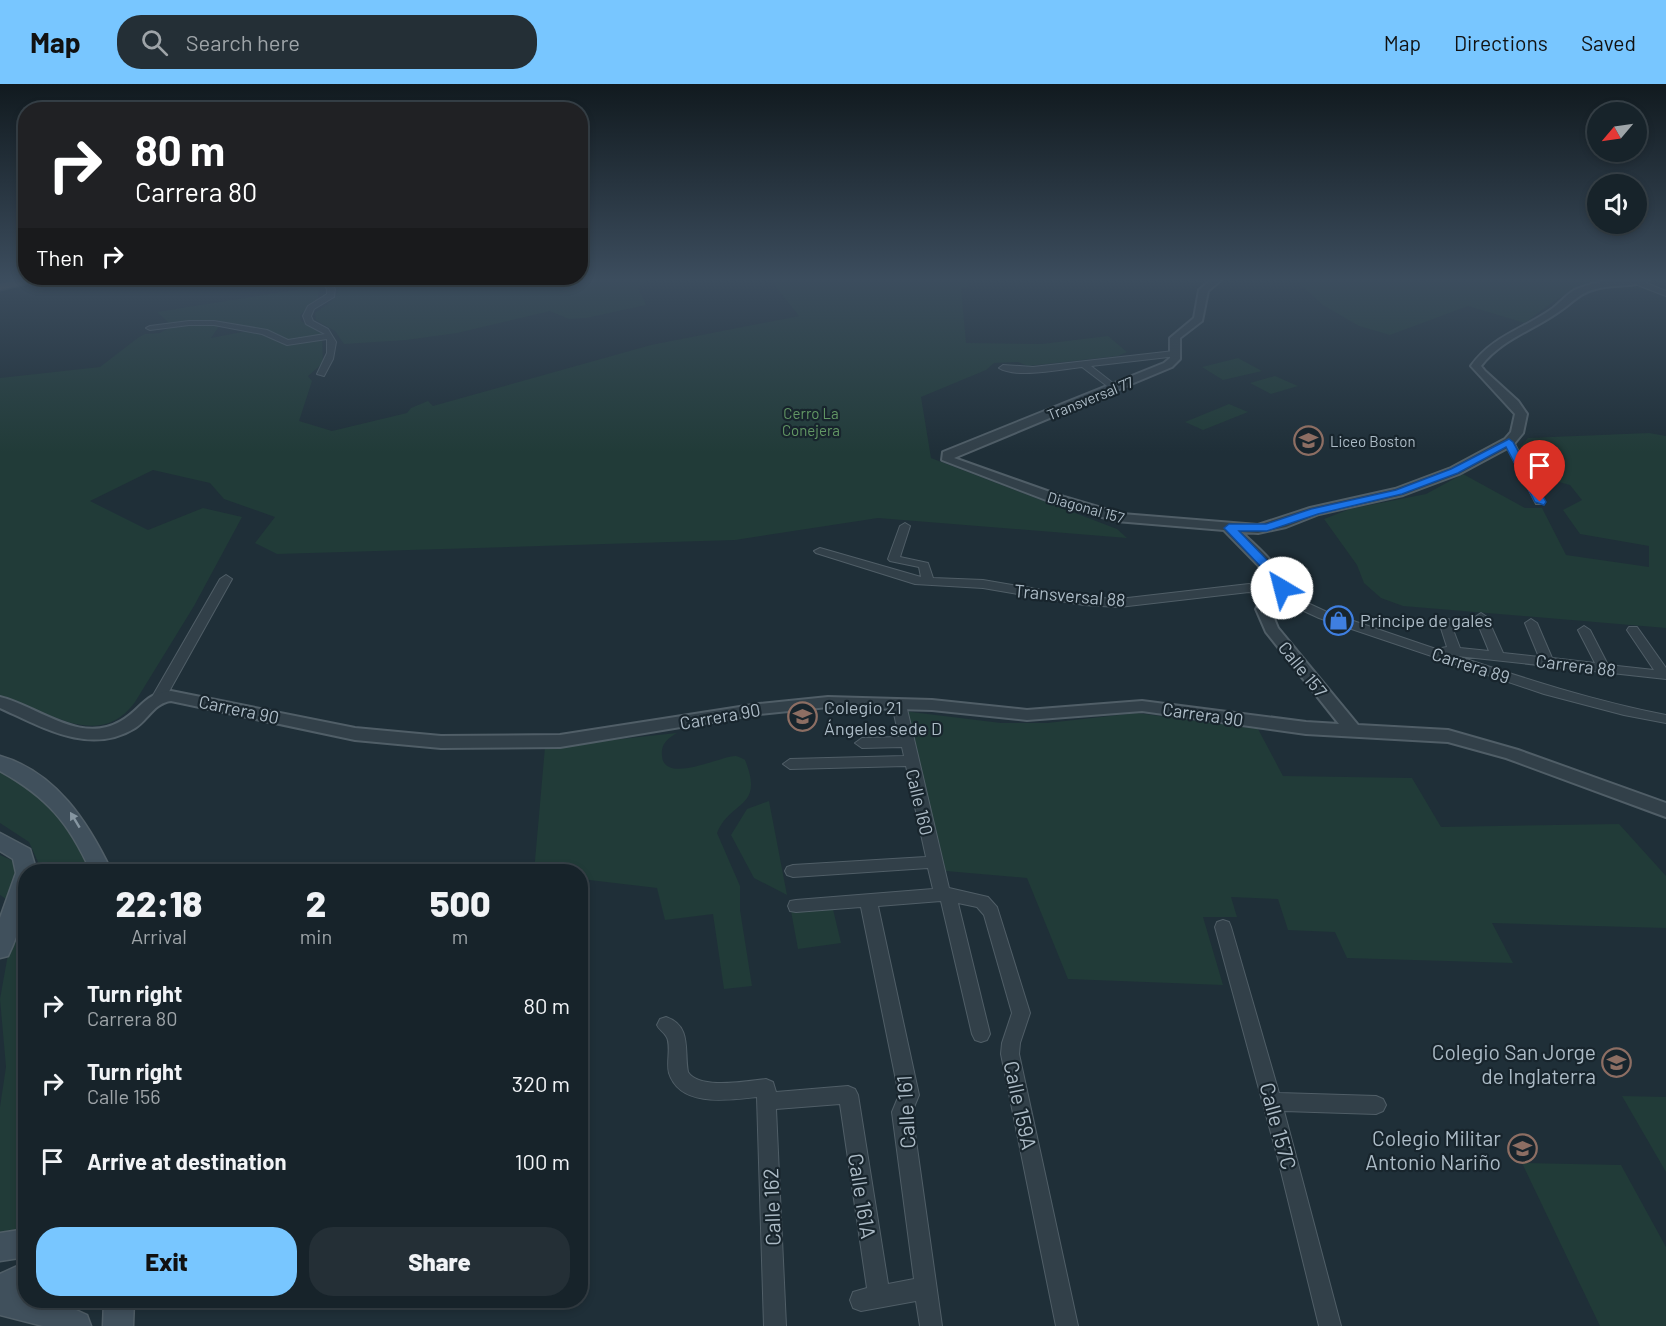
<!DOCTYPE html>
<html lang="en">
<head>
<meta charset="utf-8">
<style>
	:root { --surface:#17232a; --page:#242f36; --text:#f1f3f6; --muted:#9ea4a8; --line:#364047; --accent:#78c6ff }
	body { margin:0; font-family:Barlow,sans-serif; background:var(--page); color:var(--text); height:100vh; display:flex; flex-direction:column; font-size:22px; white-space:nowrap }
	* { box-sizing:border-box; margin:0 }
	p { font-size:20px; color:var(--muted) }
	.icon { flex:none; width:33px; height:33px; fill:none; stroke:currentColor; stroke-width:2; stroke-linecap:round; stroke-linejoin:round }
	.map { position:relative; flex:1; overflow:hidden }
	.panel { position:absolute; left:18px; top:780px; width:570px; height:444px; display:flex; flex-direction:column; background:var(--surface); border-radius:24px; box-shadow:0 3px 9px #0003,0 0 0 2px var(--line) }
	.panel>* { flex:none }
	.hud { position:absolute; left:18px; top:18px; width:570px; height:183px; border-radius:24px; box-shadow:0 3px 9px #0003,0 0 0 2px var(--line); background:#202124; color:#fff; overflow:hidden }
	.needle { width:39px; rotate:241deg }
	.tools { position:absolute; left:1587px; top:18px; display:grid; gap:12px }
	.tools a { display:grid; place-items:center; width:60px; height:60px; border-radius:50%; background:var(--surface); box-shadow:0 3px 9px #0003,0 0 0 2px var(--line); font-size:30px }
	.pin { position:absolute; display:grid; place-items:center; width:51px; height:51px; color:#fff; margin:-62px -26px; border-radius:50% 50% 50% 0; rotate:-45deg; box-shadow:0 0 6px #0007 }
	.pin .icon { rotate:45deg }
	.me { position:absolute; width:66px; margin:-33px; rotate:323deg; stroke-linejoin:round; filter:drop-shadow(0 0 4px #0008) }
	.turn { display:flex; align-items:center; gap:21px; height:126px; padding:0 18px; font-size:27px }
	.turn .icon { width:78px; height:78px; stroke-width:2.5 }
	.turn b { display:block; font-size:42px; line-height:51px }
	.then { display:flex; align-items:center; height:57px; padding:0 18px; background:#0003; gap:12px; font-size:22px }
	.eta { display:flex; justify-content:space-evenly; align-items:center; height:102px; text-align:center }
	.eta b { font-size:36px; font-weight:800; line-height:42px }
	.action { display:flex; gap:12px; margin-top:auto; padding:12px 18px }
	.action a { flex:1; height:69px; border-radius:24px; background:var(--accent); color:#111; font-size:24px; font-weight:800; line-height:69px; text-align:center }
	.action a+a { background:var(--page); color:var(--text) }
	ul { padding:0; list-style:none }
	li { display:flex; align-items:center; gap:18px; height:78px; padding:0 18px }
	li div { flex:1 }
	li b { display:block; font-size:22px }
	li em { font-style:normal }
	header { display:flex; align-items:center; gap:36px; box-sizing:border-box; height:84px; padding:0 30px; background:var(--accent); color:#111 }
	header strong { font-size:28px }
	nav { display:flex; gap:33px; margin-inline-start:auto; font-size:21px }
	.search { width:420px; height:54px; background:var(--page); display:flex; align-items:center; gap:15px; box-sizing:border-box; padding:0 21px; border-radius:24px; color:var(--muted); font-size:22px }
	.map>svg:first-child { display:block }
</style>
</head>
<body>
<header>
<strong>Map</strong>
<div class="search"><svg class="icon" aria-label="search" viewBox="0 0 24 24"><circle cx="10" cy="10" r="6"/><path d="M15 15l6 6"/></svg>Search here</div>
<nav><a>Map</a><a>Directions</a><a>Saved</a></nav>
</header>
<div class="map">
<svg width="1666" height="1242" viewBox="0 0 1666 1242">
	<rect width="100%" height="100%" fill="#1f2f38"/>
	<path fill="#213b38" d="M433,195H650L638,204L646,221L586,234L569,235L550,227L457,249L406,256L344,260L335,247L316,236L315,229C326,221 343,213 338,197L395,199Z
		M770,195H967L968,203L961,204L966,259L1042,260L1108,252L1127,268L1118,272L1028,282L1018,278L994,279L986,286L921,313L931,374L1117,445L1127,454L878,434L735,456L277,470L255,459L275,433L224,415L210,399L153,386L90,417L148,446L203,424L242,433L194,522L135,618C98,669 44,624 0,611V294L100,283L139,253L145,250L160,249L170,243L196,240L219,242L211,254L257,245L209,236L169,239L157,228L321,202L317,216L300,231L301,237L322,250L323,279L308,292L312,297L299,337L332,347L407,329L411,324L428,317L433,322L651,261L799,232Z
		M1294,195H1413L1428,198L1431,195H1626C1574,201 1565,208 1525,239L1468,222L1390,251L1359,242L1323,221Z
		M1238,274L1262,287L1223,296L1202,283Z
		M1275,292L1298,302L1271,310L1250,299Z
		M1229,320L1248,328L1203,346L1185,338Z
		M1649,349L1666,352V544L1403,522L1381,514L1364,499L1357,481L1324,435L1350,425L1426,410L1463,390L1525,424H1542L1566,471L1649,483V462L1580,450L1563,426L1582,416L1570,401L1536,392L1518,365L1528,354Z
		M903,627L1001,639H1047L1137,629L1258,645L1283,692L1412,694L1441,743L1619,740L1666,792V844L1492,839L1513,879L1347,874L1335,848L1288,846L1278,815L1231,813L1237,833H1203L1223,901L1068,895L1027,794L946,787Z
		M677,649C670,653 663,658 662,666C658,705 721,671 736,672C737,672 744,675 745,676C765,725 730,716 717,749L740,802V826L752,902L724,905L713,830L665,836L657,804L581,795L580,788H534L545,663Z
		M0,681L44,704L97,787H35L38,778L29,758L0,739Z
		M769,717L787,811L754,794L731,751L747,725Z
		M0,771L18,779L12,810L6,815L0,811Z
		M25,811V1152L0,1153V1023L6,983L0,915L10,859Z
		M832,821L841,859L798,865L791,827Z
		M1622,1012L1666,1013V1088Z
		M1522,1079L1621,1081L1666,1163V1242H1600Z"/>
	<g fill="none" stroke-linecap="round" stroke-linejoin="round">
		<defs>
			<path id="minor" d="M320,195H328L335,205L334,213L314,225L311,232L313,237L328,245L336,258L333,275L324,292L317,290L327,269V255L287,261L262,250L214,241H189L150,246L146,244L150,242L189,237H214L267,246L288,256L325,250L306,240L303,232L308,222L327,210V205Z
				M342,195H418L414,197H346Z
				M1630,195H1637L1666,207V212L1630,198Z
				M1174,267L1178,270L1177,272L1091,282L1118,303L1119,305L1115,308L1082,283C1062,285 1016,295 999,284L1003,281L1033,283Z
				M1509,355L1514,358L1545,418L1544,420H1536L1535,418L1504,358Z
				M905,439L910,442L900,473L928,479L933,494L983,496L1084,513L1119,515L1249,500L1286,509L1327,528L1436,565L1447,563L1439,538L1441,535H1449L1460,564L1489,567L1475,533L1481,529L1487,533L1503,569L1539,573L1525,539L1531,535L1537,539L1552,574L1595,579L1578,546L1584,542L1590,546L1608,581L1654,586L1627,546L1629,543H1637L1666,584V595L1457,572C1526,595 1594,617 1666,631V639L1624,631L1544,610L1319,534L1278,515L1249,508L1119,523L1084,521L983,504L915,500L816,469L814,467L820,464L921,493L919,483L890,477L888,475L900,442Z
				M226,491L232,495L166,613L164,616H154L152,613L220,495Z
				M900,621L907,625L949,804L988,813L997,823L1030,929L1020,959L1019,970L1078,1242H1056L1001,970L1002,959L1012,929L984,831L977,823L958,819L990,950L987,956L981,958L975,956L972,950L941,817L878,822L919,1011L912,1028L942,1242H920L916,1217L861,1227L853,1224L850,1216L853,1208L867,1204L840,1020L776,1025L786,1242H764L757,1013C729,1016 680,1024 669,989C666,978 672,960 666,952C663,947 659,946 657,941L660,935L666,933C692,942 684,966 688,988C699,1006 747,997 766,995L773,998L776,1008L848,1002L855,1005L858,1011L888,1200L914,1195L892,1028L899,1011L861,823L796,828L790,827L788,822L790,817L796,816L933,805L928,784L793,793L787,791L785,787L787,783L793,781L926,773L906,682L790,685L783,680L790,675L904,672L902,663L862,664L855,659L862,654L899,653L893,625Z
				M1223,836L1229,838L1231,843L1279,1009L1376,1012L1383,1015L1386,1021L1383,1027L1376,1030L1284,1027L1341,1242H1319L1278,1075L1215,843L1217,838Z"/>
			<path id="tertiary" d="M1212,195H1222L1208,207L1202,237L1180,254V275L1172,283L954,374L1064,413L1122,430L1258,441L1310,424L1395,405L1451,384L1505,355L1511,348L1515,330L1471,282C1492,252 1524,245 1553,224C1563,216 1569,207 1582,203C1605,195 1627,195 1650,195C1638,204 1612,200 1596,205C1578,209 1572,220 1557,229C1531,247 1501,256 1481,282L1485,287L1518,317L1527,330L1523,349L1513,361L1459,390L1403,411L1319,430L1286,443L1258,449L1241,448C1254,460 1296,496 1288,514L1270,525L1278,544L1358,641L1448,646L1518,666L1666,719V733L1506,674L1448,658L1306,650L1142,627L1027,636L932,626L828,623L759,630L560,663L441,664L355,656L171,617C154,619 148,636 135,644C90,672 42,643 0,624V613C40,623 80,661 121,637C142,625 144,609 171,607L355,644L441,652L560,651L759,620L828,613L932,616L1027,626L1142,617L1306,638L1339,640L1266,548L1256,525L1261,517L1275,509L1265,488L1224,446L1116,437L1054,419L942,376L943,368L1164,279L1170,274V254L1194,234L1199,206Z"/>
			<path id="secondary" d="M0,672C56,688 88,738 112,788H91C69,739 47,713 0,687Z
				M0,749L30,765L37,788H26C26,818 22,844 8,872L0,874V834L16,789L13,775L0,767Z
				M26,1145V1173L0,1177V1149Z
				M26,1178V1216H54L87,1231L91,1242H43L0,1231V1190Z
				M104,1216H134L133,1242H103Z"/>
			<path id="trunk" d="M23,195H46L0,206V200Z"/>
		</defs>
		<use href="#minor" stroke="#505e67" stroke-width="2"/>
		<use href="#tertiary" stroke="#505e67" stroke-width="4"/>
		<use href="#secondary" stroke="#505e67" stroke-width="3"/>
		<use href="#trunk" stroke="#3d4b53" stroke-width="3"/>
		<use href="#minor" fill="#324049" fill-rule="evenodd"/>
		<use href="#tertiary" fill="#324049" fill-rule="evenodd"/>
		<use href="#secondary" fill="#40505c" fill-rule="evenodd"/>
		<use href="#trunk" fill="#605e5c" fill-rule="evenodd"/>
	</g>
	<defs><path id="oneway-solid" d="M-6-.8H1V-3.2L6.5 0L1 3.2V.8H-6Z" transform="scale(1.5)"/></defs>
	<use fill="#8696a1" href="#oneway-solid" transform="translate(75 736) rotate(-121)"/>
	<linearGradient id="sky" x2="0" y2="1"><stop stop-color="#111a1f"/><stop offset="0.53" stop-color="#3c4d5e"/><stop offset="1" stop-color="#3c4d5e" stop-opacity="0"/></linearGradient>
	<rect width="1666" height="369" fill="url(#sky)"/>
	<path fill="#1a73e8" stroke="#114b97" stroke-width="1.5" d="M1509,355L1513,358L1546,418L1544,421L1535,418L1506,363L1458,389L1402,410L1318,430L1267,447H1239L1272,481L1288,504L1287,507H1278L1263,485L1224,444L1229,440H1266L1311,425L1396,406L1451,385Z"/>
	<defs>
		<symbol id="school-ring" viewBox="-11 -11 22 22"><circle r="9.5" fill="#18252d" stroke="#8d6e63" stroke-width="1.5"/><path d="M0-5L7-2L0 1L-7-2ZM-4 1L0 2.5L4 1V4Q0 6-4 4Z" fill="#8d6e63"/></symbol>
		<symbol id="shop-ring" viewBox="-11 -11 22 22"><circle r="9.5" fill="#18252d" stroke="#3f7fe0" stroke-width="1.5"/><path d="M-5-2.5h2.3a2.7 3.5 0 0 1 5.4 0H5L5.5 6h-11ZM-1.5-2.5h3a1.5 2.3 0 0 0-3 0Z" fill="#3f7fe0"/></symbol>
	</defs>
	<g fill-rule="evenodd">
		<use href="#school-ring" x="1292" y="340" width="33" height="33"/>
		<use href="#shop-ring" x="1322" y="520" width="33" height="33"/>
		<use href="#school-ring" x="786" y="616" width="33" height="33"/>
		<use href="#school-ring" x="1600" y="962" width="33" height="33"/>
		<use href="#school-ring" x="1506" y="1048" width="33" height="33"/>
	</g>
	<g text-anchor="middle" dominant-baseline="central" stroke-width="4.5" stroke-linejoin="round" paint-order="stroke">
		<g font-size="15" fill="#acbbc6" stroke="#18252d">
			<text transform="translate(1090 314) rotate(-22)">Transversal 77</text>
			<text transform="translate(1086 423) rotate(16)">Diagonal 157</text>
		</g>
		<g font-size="15" fill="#629764" stroke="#18252d">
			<text x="811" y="329">Cerro La<tspan x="811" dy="17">Conejera</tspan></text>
		</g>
		<g font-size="15" fill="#acbbc6" stroke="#18252d" text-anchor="start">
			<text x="1330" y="357">Liceo Boston</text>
		</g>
		<g font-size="18" fill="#acbbc6" stroke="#18252d">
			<text transform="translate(1070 511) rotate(5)">Transversal 88</text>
			<text transform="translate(1471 581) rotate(18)">Carrera 89</text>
			<text transform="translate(1576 581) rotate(7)">Carrera 88</text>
			<text transform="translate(1303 585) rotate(51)">Calle 157</text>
			<text transform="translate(239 625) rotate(12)">Carrera 90</text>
			<text transform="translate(1203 630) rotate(8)">Carrera 90</text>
			<text transform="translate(720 632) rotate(-10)">Carrera 90</text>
			<text transform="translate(920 718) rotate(77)">Calle 160</text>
		</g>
		<g font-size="18" fill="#acbbc6" stroke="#18252d" text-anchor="start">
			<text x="1360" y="536">Principe de gales</text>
			<text x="824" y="623">Colegio 21<tspan x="824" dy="21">Ángeles sede D</tspan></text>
		</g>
		<g font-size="21" fill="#acbbc6" stroke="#18252d" text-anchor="end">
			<text x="1596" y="967">Colegio San Jorge<tspan x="1596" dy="24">de Inglaterra</tspan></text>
			<text x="1501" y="1053">Colegio Militar<tspan x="1501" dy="24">Antonio Nariño</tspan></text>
		</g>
		<g font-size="21" fill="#acbbc6" stroke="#18252d">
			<text transform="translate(1021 1021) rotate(78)">Calle 159A</text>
			<text transform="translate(905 1028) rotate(-93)">Calle 161</text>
			<text transform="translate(1279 1042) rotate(75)">Calle 157C</text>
			<text transform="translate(863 1112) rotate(81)">Calle 161A</text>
			<text transform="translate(771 1123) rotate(-92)">Calle 162</text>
		</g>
	</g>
</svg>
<div class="tools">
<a><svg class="needle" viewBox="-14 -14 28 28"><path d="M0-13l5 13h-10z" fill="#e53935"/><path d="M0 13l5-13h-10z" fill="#9ea4a8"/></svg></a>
<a><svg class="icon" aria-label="sound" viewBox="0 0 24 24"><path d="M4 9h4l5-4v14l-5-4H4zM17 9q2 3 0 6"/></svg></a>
</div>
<div class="pin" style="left:1540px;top:418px;background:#d93025"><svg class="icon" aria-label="arrive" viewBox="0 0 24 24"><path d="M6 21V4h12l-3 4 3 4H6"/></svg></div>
<svg class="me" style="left:1282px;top:504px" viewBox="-20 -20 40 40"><circle r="19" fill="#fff"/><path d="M0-13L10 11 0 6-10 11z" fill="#1a73e8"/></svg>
<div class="hud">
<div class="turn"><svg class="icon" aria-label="right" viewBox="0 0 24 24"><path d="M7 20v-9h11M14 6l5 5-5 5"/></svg><div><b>80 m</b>Carrera 80</div></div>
<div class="then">Then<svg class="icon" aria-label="right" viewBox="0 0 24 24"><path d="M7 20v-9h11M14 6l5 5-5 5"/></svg></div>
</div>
<section class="panel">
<div class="eta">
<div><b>22:18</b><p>Arrival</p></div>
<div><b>2</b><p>min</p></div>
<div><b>500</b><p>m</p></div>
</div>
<ul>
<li><svg class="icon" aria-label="right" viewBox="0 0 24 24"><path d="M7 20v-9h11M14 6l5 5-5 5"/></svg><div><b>Turn right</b><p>Carrera 80</p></div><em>80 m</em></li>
<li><svg class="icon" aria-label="right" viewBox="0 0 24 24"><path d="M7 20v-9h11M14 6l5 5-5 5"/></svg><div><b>Turn right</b><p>Calle 156</p></div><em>320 m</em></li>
<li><svg class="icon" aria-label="arrive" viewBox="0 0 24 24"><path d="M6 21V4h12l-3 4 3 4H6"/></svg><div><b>Arrive at destination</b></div><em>100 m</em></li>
</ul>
<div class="action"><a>Exit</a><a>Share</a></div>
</section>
</div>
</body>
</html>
